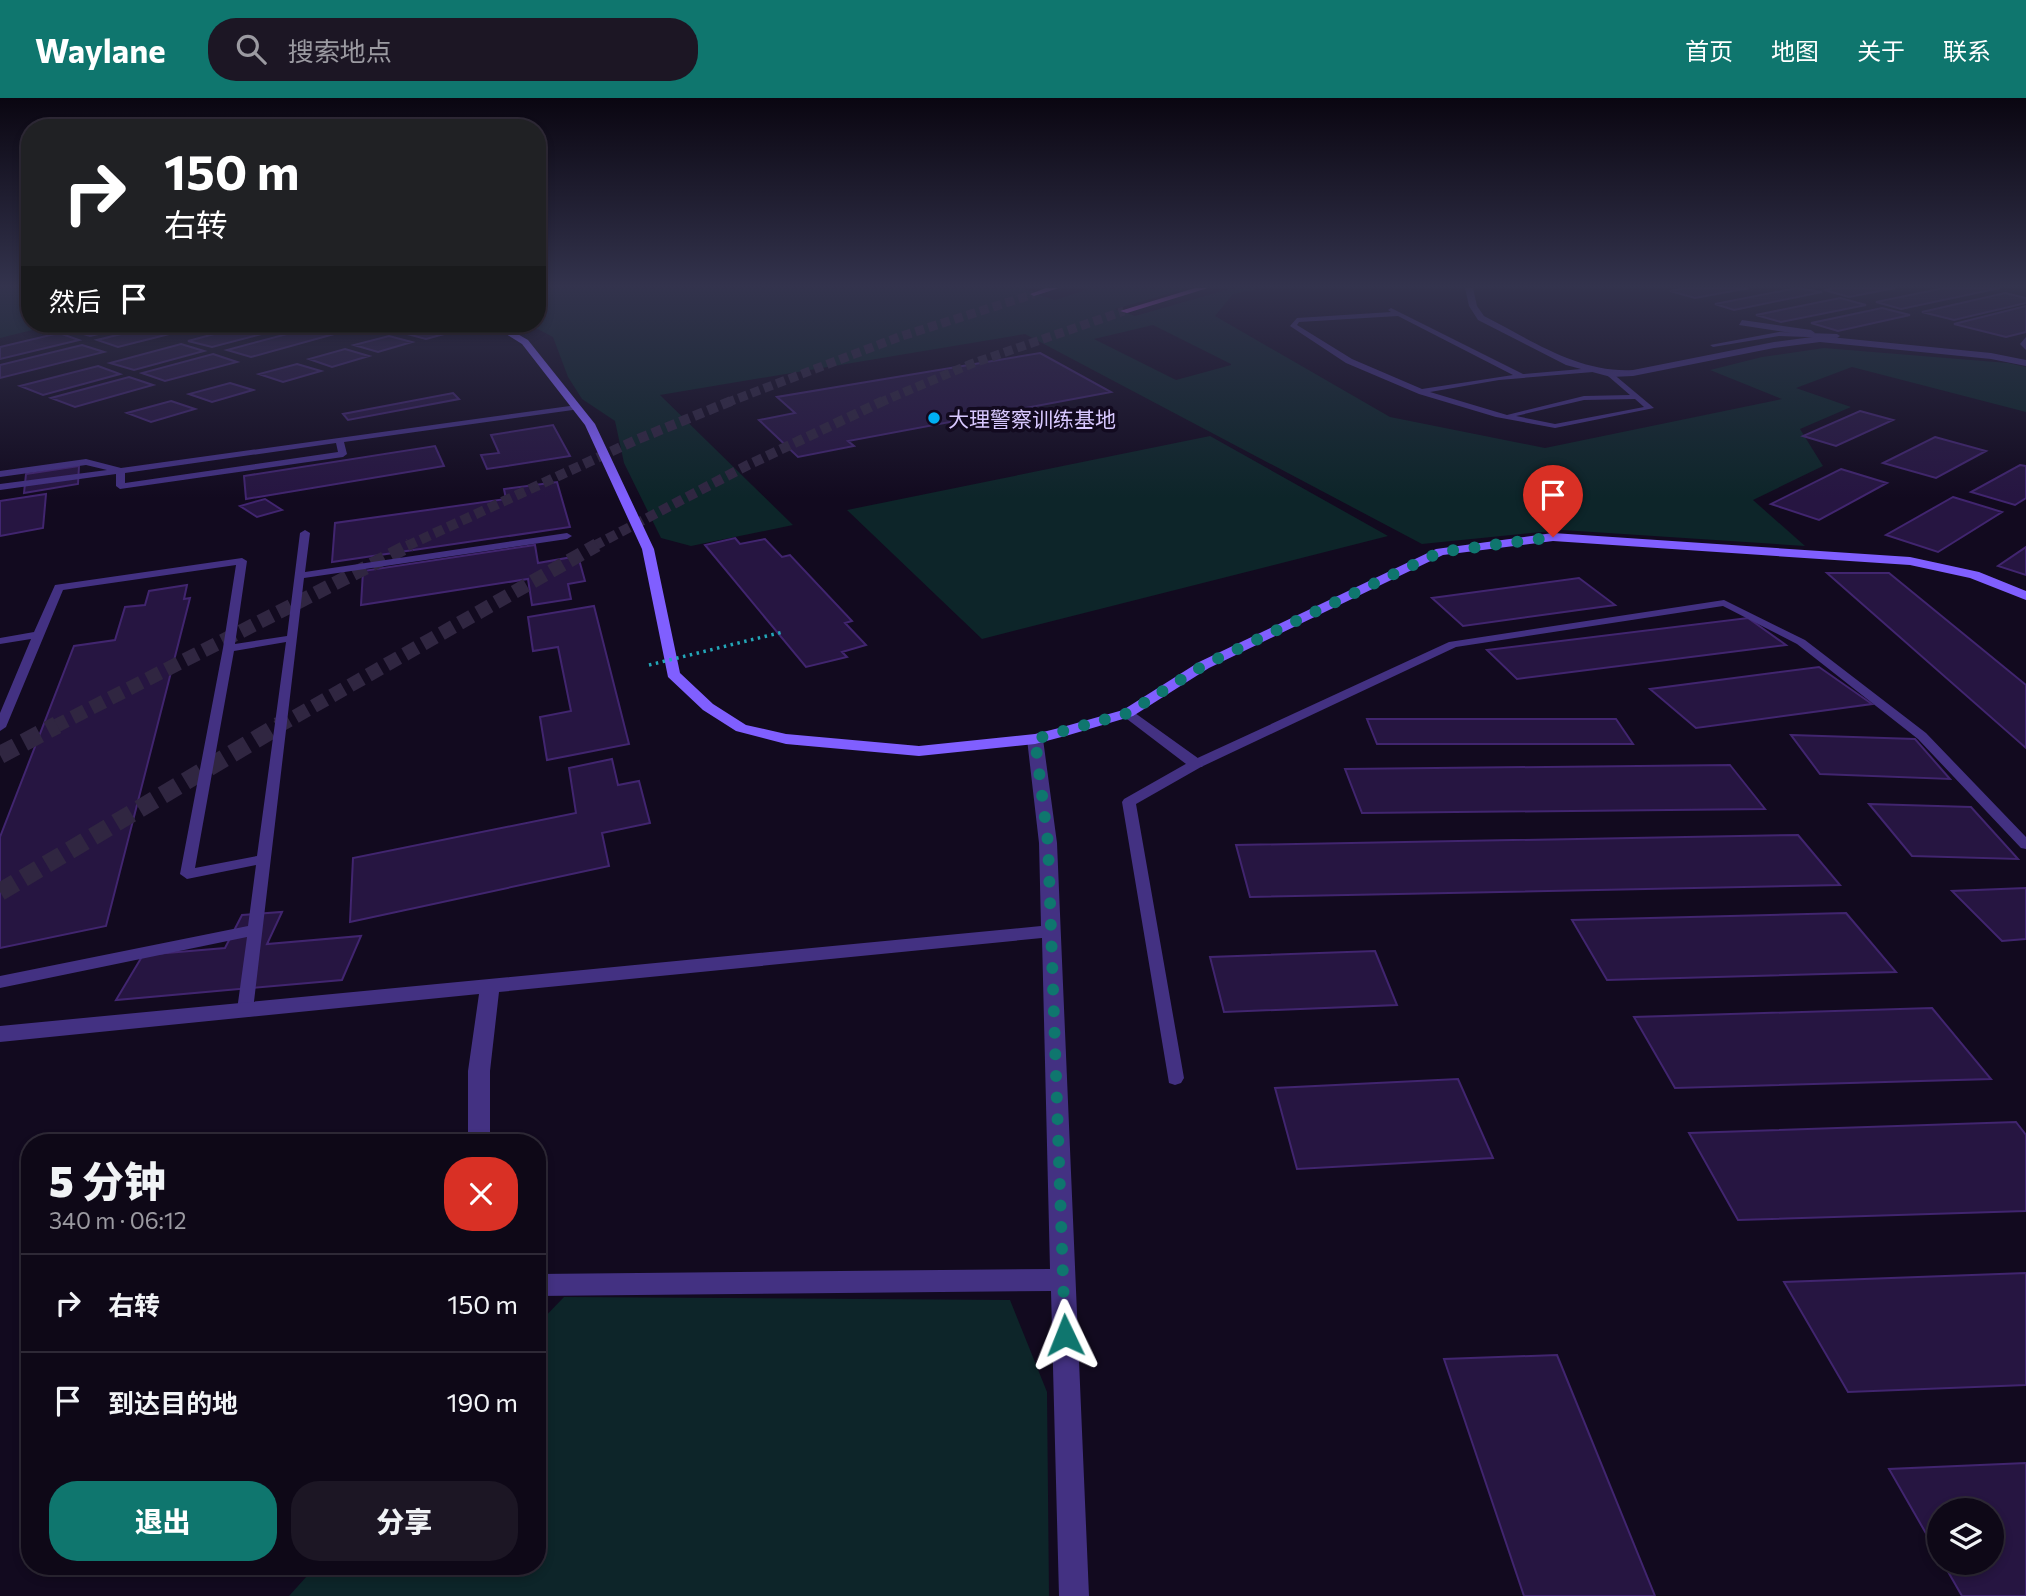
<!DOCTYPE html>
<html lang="zh">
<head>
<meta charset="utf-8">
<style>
	:root { --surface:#0e0817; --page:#1c1624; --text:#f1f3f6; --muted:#9b9aa1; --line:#2e2936; --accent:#0f766e }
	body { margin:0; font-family:Commissioner,"Noto Sans SC",sans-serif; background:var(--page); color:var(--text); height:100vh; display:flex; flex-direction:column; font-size:26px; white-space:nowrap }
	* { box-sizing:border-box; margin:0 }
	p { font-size:23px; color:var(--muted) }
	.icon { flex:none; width:38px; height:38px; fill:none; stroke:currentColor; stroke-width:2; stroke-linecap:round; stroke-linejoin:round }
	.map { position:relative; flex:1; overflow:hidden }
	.panel { position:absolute; left:21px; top:1036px; width:525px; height:441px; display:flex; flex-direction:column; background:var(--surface); border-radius:28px; box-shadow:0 4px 10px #0003,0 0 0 2px var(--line) }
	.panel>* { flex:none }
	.top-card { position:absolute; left:21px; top:21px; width:525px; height:214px; border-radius:28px; box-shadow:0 4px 10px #0003,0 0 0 2px var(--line); background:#202124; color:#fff; overflow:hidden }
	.fabs { position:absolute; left:1927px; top:1400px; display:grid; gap:14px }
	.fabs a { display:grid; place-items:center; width:77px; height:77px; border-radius:50%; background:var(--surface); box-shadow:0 4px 10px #0003,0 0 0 2px var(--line); font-size:35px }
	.pin { position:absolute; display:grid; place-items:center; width:60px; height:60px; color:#fff; margin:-72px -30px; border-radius:50% 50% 50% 0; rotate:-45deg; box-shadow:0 0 7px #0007 }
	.pin .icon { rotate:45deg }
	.me { position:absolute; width:77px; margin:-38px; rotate:358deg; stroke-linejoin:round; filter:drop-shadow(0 0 5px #0008) }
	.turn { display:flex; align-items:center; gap:24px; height:147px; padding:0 28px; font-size:32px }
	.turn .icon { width:91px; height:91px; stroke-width:2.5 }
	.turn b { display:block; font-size:49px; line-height:60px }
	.then { display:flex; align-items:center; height:66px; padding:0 28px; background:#0003; gap:14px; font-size:26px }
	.round { display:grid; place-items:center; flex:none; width:74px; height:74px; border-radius:28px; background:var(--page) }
	.summary { display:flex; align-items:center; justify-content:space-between; height:119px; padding:0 28px }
	h1 { font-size:42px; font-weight:800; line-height:52px }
	.button { display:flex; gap:14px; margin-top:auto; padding:14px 28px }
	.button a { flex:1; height:80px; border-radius:28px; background:var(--accent); color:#fff; font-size:28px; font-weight:800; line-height:80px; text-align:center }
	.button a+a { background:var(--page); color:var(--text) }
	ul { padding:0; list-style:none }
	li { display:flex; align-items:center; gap:21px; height:98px; padding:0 28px; border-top:2px solid var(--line) }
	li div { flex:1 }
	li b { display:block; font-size:26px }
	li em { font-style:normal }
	header { display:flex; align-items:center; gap:42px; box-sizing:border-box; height:98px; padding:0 35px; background:var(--accent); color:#fff }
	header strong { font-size:33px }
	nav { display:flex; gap:38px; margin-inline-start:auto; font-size:24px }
	.search { width:490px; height:63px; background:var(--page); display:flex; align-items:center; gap:18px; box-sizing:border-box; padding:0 24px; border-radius:28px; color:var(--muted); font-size:26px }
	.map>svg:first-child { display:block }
</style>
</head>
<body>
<header>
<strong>Waylane</strong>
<div class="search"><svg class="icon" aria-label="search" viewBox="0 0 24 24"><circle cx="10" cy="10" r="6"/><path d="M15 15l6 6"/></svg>搜索地点</div>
<nav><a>首页</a><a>地图</a><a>关于</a><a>联系</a></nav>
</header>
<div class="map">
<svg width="2026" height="1498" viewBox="0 0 2026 1498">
	<rect width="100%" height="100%" fill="#120a1f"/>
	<path fill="#0d2529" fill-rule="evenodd" d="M0,190H30V226H57L0,240Z
		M537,190H1030L1024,192L1055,202L1092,190H1189L1115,211L1135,218L1233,190H1261L1233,196L1215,218L1390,319L1545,350L1782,301L1710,272L1762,259L1824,250L2008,265L2026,269V314L1852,269L1796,290L1851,309L1800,331L1823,368L1753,402L1805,448L1562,432L1422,446L1025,236L660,297L793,427L691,448L661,440L624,365L615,323L582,301L568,279L553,239L528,226H537ZM1153,227L1231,266V267L1176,282L1094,241Z
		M1210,338L1388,438L982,541L847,412Z
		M564,1199L1010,1202L1047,1294L1049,1498H289L316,1468H537V1227Z"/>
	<path fill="#261541" stroke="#41256f" stroke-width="2" d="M1686,190H1749L1695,200L1670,193Z
		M1797,190L1822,194L1734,212L1715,206Z
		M1835,190H1895L1849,199L1824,192Z
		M1944,190H2000L1901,211L1876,204Z
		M2005,195L2026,200V205L1954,222L1922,214Z
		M1840,200L1866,207L1781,224L1756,217Z
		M2026,208V234L2006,239L1954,226Z
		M1882,210L1910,217L1838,233L1811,225Z
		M95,226H142L90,238L70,232Z
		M162,226H209L118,249L97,242Z
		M252,226L277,232L212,249L188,243Z
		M434,226L459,232L426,241L403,235Z
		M321,227L345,233L251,259L227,252Z
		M59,235L79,242L0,261V249Z
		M389,238L412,244L378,254L354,247Z
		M181,246L204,253L134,272L110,265Z
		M82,247L104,254L0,280V267Z
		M345,251L369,258L332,269L309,261Z
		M1040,255L1111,294L848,343L854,348L798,359L759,322L795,315L777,299Z
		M213,256L237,264L165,283L142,275Z
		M297,266L321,273L283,284L259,276Z
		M98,268L120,276L43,297L20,288Z
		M129,279L153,287L75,309L51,300Z
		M230,285L253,292L212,304L189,296Z
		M453,295L459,301L348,322L343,316Z
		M171,303L195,311L151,324L127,315Z
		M1860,313L1893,322L1836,348L1803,338Z
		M553,327L570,358L487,371L481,357L499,355L491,337Z
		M1935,339L1986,353L1936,380L1883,365Z
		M435,348L444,368L246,401L244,378Z
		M2020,367L2026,368V400L2015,407L1971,394Z
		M79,368L78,386L24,395L26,376Z
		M1841,371L1887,385L1819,422L1771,406Z
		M557,384L570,429L332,464L335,425L506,401L504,391Z
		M46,396L43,430L0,438V403Z
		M1953,399L2002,414L1938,454L1886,437Z
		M265,401L282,412L257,419L240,408Z
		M735,440L740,446L765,441L782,459L790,457L852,523L845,525L866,547L842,554L847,559L806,569L705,447Z
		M535,447L538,465L578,458L585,483L568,486L571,501L532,507L528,481L361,507L363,473Z
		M2026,449V477L1998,468Z
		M1827,475H1889L2026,587V650Z
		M1579,480L1615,507L1463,528L1432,500Z
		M187,487L184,501L190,500L106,828L0,850V739L74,548L115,542L125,509L145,507L149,493Z
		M594,508L629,646L547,662L540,619L571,613L558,549L533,553L528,519Z
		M1748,520L1786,547L1517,581L1487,552Z
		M1819,569L1872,606L1696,630L1650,591Z
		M1367,621H1616L1633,646H1377Z
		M1791,637L1915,641L1950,681L1820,676Z
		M612,661L618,687L639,683L650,725L602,735L609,768L350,824L353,760L576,715L569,670Z
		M1730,667L1765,711L1362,715L1345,671Z
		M1869,706L1971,709L2018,761L1912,758Z
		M1798,737L1840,787L1250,799L1236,747Z
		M2026,790V841L2002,843L1952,793Z
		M282,814L267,846L361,838L342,882L116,902L143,857L225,850L242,817Z
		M1846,815L1896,874L1607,882L1572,822Z
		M1375,853L1397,907L1224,914L1210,859Z
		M1932,910L1991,981L1675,990L1634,919Z
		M1458,981L1493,1060L1297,1071L1275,990Z
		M2016,1024L2026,1037V1113L1738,1122L1689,1035Z
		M2026,1175V1287L1848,1294L1784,1184Z
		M1557,1257L1655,1498H1524L1444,1261Z
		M2026,1365V1498H1962L1943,1465H1992V1412H1939V1458L1889,1371Z"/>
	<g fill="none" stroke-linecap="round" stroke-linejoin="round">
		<path stroke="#302641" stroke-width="9" stroke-dasharray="9 4.5" stroke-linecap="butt" d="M726,305L899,239L1034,196
			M879,305L971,266L1124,213"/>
		<path stroke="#302641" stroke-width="10" stroke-dasharray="10 5" stroke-linecap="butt" d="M407,448L636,342L731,303
			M594,448L748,367L883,303"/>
		<path stroke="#302641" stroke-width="14" stroke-dasharray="14 7" stroke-linecap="butt" d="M54,629L410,447
			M277,629L597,447"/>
		<path stroke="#302641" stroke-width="18" stroke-dasharray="18 9" stroke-linecap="butt" d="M0,657L57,627
			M0,794L280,627"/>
		<path fill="#433182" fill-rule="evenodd" d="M1391,210L1523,276L1593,270L1597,272L1593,274L1499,282L1430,294L1507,317L1584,298L1630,297L1608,278L1607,276L1611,274L1654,310L1555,330L1496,319L1419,296L1346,265L1290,228L1297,220L1391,214L1388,212ZM1398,218L1513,277L1422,291L1352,261L1297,227L1299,224ZM1635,301L1644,309L1555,326L1516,318L1584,302Z
			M1779,234L1837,236L1840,238L1837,240L1779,238L1713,249L1710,247Z
			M577,307H580V311L344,344L347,356L343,359L120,391L116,388V376L0,392V386L107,372L86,367L0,379V373L86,361L121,370ZM336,345L338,354L125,385V375Z
			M305,432L310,435L305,474L567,435L572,438L567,441L304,480L253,912L251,916H239L237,912L247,839L0,890V878L248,828L256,767L187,781L180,776L223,550L236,467L63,492L6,629L0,633V615L31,541L0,546V540L34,534L55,487L242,460L247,463L235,546L287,538L300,435ZM286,544L257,758L195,770L234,553Z
			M1724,502L1805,542L1926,635L2026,739V751L2021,750L1918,641L1797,546L1723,508L1456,549L1201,669L1136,706L1184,980L1181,985L1175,987L1169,985L1122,704L1124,701L1191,663L1449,544Z"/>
		<path fill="#433182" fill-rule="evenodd" d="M1465,190H1473L1477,208L1484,218C1531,242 1578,275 1633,272L1774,244L1820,238L1991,255L2026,262V268L1991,261L1820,244L1774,250L1633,278L1611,279L1566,267L1478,222L1469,208Z
			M1742,222L1811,232L1815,235L1811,238L1739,227Z
			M2026,239V252L2020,246Z
			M1128,610L1202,663L1204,666L1202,669H1190L1123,618L1120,615Z
			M1035,636L1043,641L1057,745L1089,1498H1059L1051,1193L537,1198V1176L1050,1171L1042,840L499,894L490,973V1045H468V973L479,896L0,944V928L1041,828L1039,745L1027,641Z"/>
		<path fill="#805fff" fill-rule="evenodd" d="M490,226H500L528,242L595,326L654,451L680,575L713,606L746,627L786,636L919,648L1035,636L1059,630L1123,612L1199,564L1436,451L1553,435L1910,459L1979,474L2026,493V502L1970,480L1910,467L1553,443L1443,457L1209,570L1133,618L1069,637L1035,646L919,658L786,646L736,633L703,612L668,579L642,451L585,327L522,246Z"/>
		<path fill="#dc4fff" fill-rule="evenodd" d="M1046,190H1059L1034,198L1030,196Z
			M1195,190H1208L1127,215L1120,213Z"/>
		<path stroke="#23a7b8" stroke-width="3.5" stroke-dasharray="2.5 4.5" stroke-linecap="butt" d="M649,567L783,534"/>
	</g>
	<linearGradient id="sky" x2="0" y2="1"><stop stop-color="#0a0611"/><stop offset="0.47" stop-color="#33334d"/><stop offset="1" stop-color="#33334d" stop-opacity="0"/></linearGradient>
	<rect width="2026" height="400" fill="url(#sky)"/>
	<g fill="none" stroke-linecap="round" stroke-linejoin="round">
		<path stroke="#0f766e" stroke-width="12" stroke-dasharray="0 21.6" d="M1065,1237L1048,745L1035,641L1128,615L1204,567L1440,454L1553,439"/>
	</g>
	<circle fill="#00b0f3" stroke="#120a1f" stroke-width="2.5" cx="934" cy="320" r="7"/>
	<g text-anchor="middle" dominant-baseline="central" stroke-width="7" stroke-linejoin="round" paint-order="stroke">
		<g font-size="21" fill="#d8c8ff" stroke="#120a1f" text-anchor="start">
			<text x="948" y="320">大理警察训练基地</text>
		</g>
	</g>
</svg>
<div class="fabs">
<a><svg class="icon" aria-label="layers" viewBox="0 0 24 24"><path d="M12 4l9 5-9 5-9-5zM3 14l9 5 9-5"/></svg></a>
</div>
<div class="pin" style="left:1553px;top:439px;background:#d93025"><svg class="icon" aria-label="arrive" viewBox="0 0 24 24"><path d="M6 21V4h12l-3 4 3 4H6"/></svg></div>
<svg class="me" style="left:1065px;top:1237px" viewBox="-20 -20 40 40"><path d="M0-17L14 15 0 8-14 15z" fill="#0f766e" stroke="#fff" stroke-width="4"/></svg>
<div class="top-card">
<div class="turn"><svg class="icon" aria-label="right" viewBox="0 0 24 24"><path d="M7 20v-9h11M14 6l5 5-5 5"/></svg><div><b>150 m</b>右转</div></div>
<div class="then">然后<svg class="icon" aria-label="arrive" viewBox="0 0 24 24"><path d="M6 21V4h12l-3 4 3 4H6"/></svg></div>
</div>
<section class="panel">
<div class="summary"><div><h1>5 分钟</h1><p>340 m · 06:12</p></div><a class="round" style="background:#d93025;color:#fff"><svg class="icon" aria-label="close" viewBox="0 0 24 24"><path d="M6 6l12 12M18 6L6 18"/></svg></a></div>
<ul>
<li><svg class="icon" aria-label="right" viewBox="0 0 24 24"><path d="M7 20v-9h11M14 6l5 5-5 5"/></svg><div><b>右转</b></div><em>150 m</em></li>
<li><svg class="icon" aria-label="arrive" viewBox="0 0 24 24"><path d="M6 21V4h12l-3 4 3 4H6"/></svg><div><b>到达目的地</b></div><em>190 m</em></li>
</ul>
<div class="button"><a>退出</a><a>分享</a></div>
</section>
</div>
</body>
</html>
